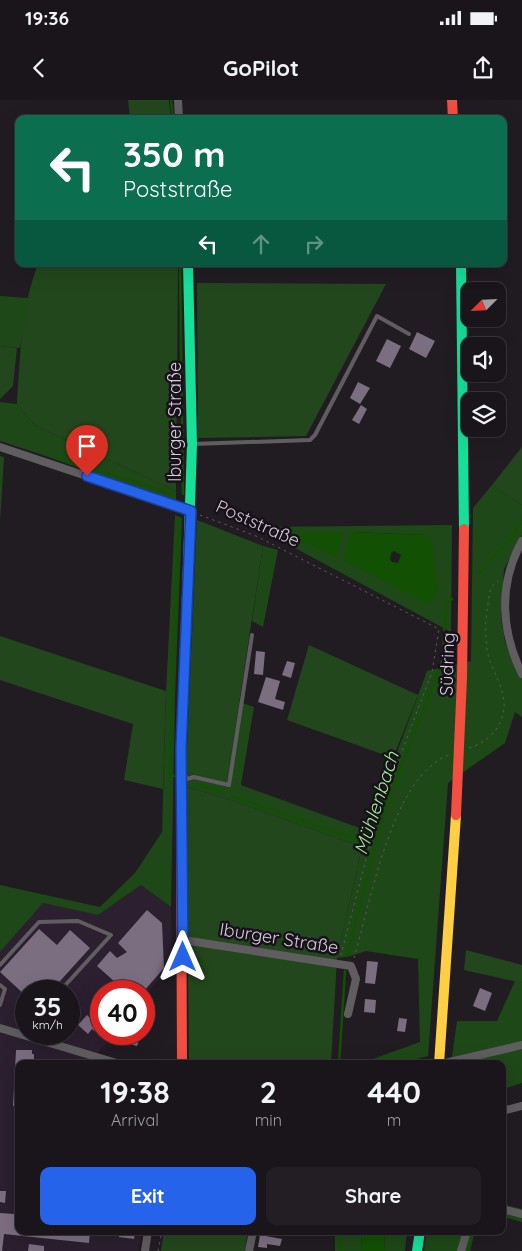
<!DOCTYPE html>
<html lang="en">
<head>
<meta charset="utf-8">
<style>
	:root { --surface:#19151a; --page:#221e23; --text:#f1f3f6; --muted:#9f9fa2; --line:#373439; --accent:#2563eb }
	body { margin:0; font-family:Quicksand,sans-serif; background:var(--page); color:var(--text); height:100vh; display:flex; flex-direction:column; font-size:19px; white-space:nowrap }
	* { box-sizing:border-box; margin:0 }
	p { font-size:16px; color:var(--muted) }
	.icon { flex:none; width:28px; height:28px; fill:none; stroke:currentColor; stroke-width:2; stroke-linecap:round; stroke-linejoin:round }
	.map { position:relative; flex:1; overflow:hidden }
	.sheet { position:absolute; left:15px; top:960px; width:491px; height:175px; display:flex; flex-direction:column; background:var(--surface); border-radius:10px; box-shadow:0 5px 20px #0002,0 0 0 1px var(--line) }
	.sheet>* { flex:none }
	.hud { position:absolute; left:15px; top:15px; width:492px; height:152px; border-radius:10px; box-shadow:0 5px 20px #0002,0 0 0 1px var(--line); background:#0b6e4f; color:#fff; overflow:hidden }
	.needle { width:32px; rotate:246deg }
	.tools { position:absolute; left:461px; top:182px; display:grid; gap:10px }
	.tools a { display:grid; place-items:center; width:45px; height:45px; border-radius:10px; background:var(--surface); box-shadow:0 5px 20px #0002,0 0 0 1px var(--line); font-size:25px }
	.speed { position:absolute; left:15px; top:880px; display:flex; gap:10px; font-size:25px; font-weight:700; text-align:center }
	.speed>* { display:grid; place-content:center; width:65px; height:65px; border-radius:50%; background:var(--surface); box-shadow:0 5px 20px #0002,0 0 0 1px var(--line); line-height:1 }
	.speed small { font-size:12px; font-weight:400 }
	.speed .limit { border:8px solid #d22; background:#fff; color:#111 }
	.pin { position:absolute; display:grid; place-items:center; width:42px; height:42px; color:#fff; margin:-51px -21px; border-radius:50% 50% 50% 0; rotate:-45deg; box-shadow:0 0 5px #0007 }
	.pin .icon { rotate:45deg }
	.me { position:absolute; width:55px; margin:-28px; rotate:0deg; stroke-linejoin:round; filter:drop-shadow(0 0 4px #0008) }
	.turn { display:flex; align-items:center; gap:18px; height:105px; padding:0 25px; font-size:22px }
	.turn .icon { width:65px; height:65px; stroke-width:2.5 }
	.turn b { display:block; font-size:35px; line-height:42px }
	.lanes { display:flex; align-items:center; height:48px; padding:0 25px; background:#0003; justify-content:center; gap:25px; direction:ltr }
	.lanes .off { opacity:.35 }
	.eta { display:flex; justify-content:space-evenly; align-items:center; height:85px; text-align:center }
	.eta b { font-size:30px; font-weight:700; line-height:35px }
	.action { display:flex; gap:10px; margin-top:auto; padding:10px 25px }
	.action a { flex:1; height:58px; border-radius:10px; background:var(--accent); color:#fff; font-size:20px; font-weight:700; line-height:58px; text-align:center }
	.action a+a { background:var(--page); color:var(--text) }
	.status { display:flex; justify-content:space-between; align-items:center; height:35px; padding:0 25px; background:var(--surface); direction:ltr }
	.status svg { height:14px; fill:currentColor }
	header { display:flex; justify-content:space-between; align-items:center; height:65px; padding:0 25px; background:var(--surface); font-size:22px; font-weight:700 }
	.map>svg:first-child { display:block }
</style>
</head>
<body>
<div class="status"><b>19:36</b><svg viewBox="0 0 49 12"><path d="M0 12V9h3v3zM5 12V6h3v6zM10 12V3h3v9zM15 12V0h3v12zM26 1h20v11H26zM47 4h2v5h-2z"/></svg></div>
<header><svg class="icon" aria-label="back" viewBox="0 0 24 24"><path d="M15 5l-7 7 7 7"/></svg>GoPilot<svg class="icon" aria-label="share" viewBox="0 0 24 24"><path d="M12 15V3M7 8l5-5 5 5M5 13v7h14v-7"/></svg></header>
<div class="map">
<svg width="522" height="1151" viewBox="0 0 522 1151">
	<rect width="100%" height="100%" fill="#211c22"/>
	<path fill="#2b1f30" fill-rule="evenodd" d="M141,785L171,807L172,865L144,896V891H101V934H113L91,962L95,964H19V1131H142L138,1151H0V852L43,802L98,815ZM26,891H69V934H26Z"/>
	<path fill="#23471d" d="M128,0H169L171,19H130Z
		M38,164H178L176,391L35,325L17,304C20,258 21,207 38,164Z
		M197,183L386,184L306,336L198,338Z
		M0,246L17,248L13,286L0,299Z
		M522,347V405L492,385Z
		M0,356L4,357L0,422Z
		M197,420L263,446L227,682L186,672Z
		M0,536L166,591L163,689L124,680L133,624L0,580Z
		M309,545L418,595L393,658L287,620Z
		M186,687L228,699L362,747L337,858L331,964L189,962Z
		M466,850L522,865V883L464,870Z
		M164,1131H230L247,1136L245,1151H161Z"/>
	<path fill="#1e4817" fill-rule="evenodd" d="M0,196L29,198L20,248L0,246Z
		M0,302L17,304L35,325L176,391V403L43,355L0,341Z
		M492,385L522,405V435L504,469L501,518L505,542L522,579V617L515,612L505,643L448,683L428,956L396,964H359L420,942L418,859L366,851L351,856L337,858L362,747L228,699L186,687V672L227,681L239,602L254,607L241,685L368,731L427,571L471,561L473,408Z
		M175,415L182,418L175,595L171,807L141,785L98,815L43,803L0,852V785L100,807L135,773L162,732L166,592Z
		M452,425L451,532L256,427ZM351,432L424,435V503Z
		M263,446L278,450L263,527L252,521Z
		M515,881L522,883V983L503,989L502,964H451L457,921H497Z
		M502,1104L522,1109V1122L503,1117Z
		M335,1131H362L361,1151H335Z
		M384,1131H407L405,1151H385Z
		M427,1131H475L470,1151H424Z"/>
	<path fill="#125003" fill-rule="evenodd" d="M342,432L337,457L295,438L297,434Z
		M350,432L424,435L431,440L438,489L433,502L424,503L344,460ZM394,451L401,455L398,463L392,462L390,459L391,453Z
		M362,1131H384L385,1151H361Z"/>
	<g fill="none" stroke-linecap="round" stroke-linejoin="round">
		<path stroke="#125003" stroke-width="2.5" d="M171,0L173,19
			M180,164L183,394
			M56,358L172,394
			M479,473L510,440L522,421
			M444,530L446,505L452,499
			M443,554L444,537
			M174,676L170,673L179,419
			M198,685L221,692
			M231,696L361,741
			M347,856L384,712L442,561
			M339,964L345,871
			M340,1151L341,1131"/>
	</g>
	<path fill="#7c6e81" d="M417,232L435,241L426,258L409,249Z
		M387,239L401,246L390,268L376,261Z
		M358,282L370,288L360,304L350,298Z
		M361,305L367,309L359,324L352,320Z
		M256,551L265,552L263,575L254,574Z
		M287,561L295,563L291,578L282,575Z
		M266,577L280,581L275,599L285,602L283,610L258,602Z
		M147,810L162,823L164,868L144,891H125L97,866L110,851L117,858L127,852L118,843Z
		M39,829L57,845L70,830L90,848L51,891H26V896L0,872Z
		M367,861L378,862L375,884L365,883Z
		M480,888L492,893L485,911L473,906Z
		M26,899V914L16,907Z
		M365,899L376,900L375,913L364,912Z
		M101,908V934H105L102,937L92,929L88,934L78,925L87,915L91,919Z
		M399,918L407,919L405,932L397,931Z
		M123,934H141L137,946L120,941Z
		M16,950H32V954H34V964H19V1006H13Z
		M0,1091H6L5,1103L0,1102Z
		M16,1095L19,1096V1131H90L89,1143L4,1134L2,1151H0V1113L14,1114Z
		M119,1131H135L134,1139L119,1137Z
		M260,1135L282,1139L280,1146L267,1144V1148L258,1147Z
		M29,1144L44,1146V1151H28Z"/>
	<g fill="none" stroke-linecap="round" stroke-linejoin="round">
		<path stroke="#5c585e" stroke-width="1" stroke-dasharray="2.5 4" stroke-linecap="butt" d="M200,415L256,436L439,529L432,572L377,717L341,855
			M469,648C494,640 510,618 502,591C499,579 491,567 488,555C485,538 485,521 488,504C489,495 489,486 498,481
			M354,858C370,806 391,676 449,655
			M158,1151L162,1131"/>
		<path stroke="#605d61" stroke-width="4" d="M193,344L310,340L315,335L377,216L409,234
			M183,680L194,677L229,685L252,535
			M0,865L39,822L78,821L111,835L60,891
			M0,885L5,889L0,905
			M21,935L26,929"/>
		<path stroke="#605d61" stroke-width="8" d="M178,0L179,19
			M0,347L191,411
			M522,441C498,484 501,531 522,574
			M183,840L351,866L356,879L348,914
			M0,928L120,964
			M441,964L522,945
			M502,1011L522,1006
			M502,1109L522,1114
			M145,1151L148,1131
			M249,1151L253,1131
			M461,1151L467,1131"/>
		<path stroke="#16e098" stroke-width="10" d="M461,164L464,429
			M187,495L192,344L188,164
			M417,1151L420,1131"/>
		<path stroke="#ffcf43" stroke-width="10" d="M181,729V649L187,495
			M439,964L456,715"/>
		<path stroke="#f24e42" stroke-width="10" d="M452,0L453,19
			M456,715L462,578L464,429
			M181,729L182,964"/>
	</g>
	<g fill="none" stroke-linecap="round" stroke-linejoin="round">
		<defs>
			<path id="route" d="M87,376L191,411L181,649L183,857"/>
		</defs>
		<use href="#route" stroke="#184099" stroke-width="12"/>
		<use href="#route" stroke="#2563eb" stroke-width="9"/>
	</g>
	<g text-anchor="middle" dominant-baseline="central" stroke-width="5" stroke-linejoin="round" paint-order="stroke">
		<g font-size="18" fill="#d5cfd8" stroke="#18101b">
			<text transform="translate(174 322) rotate(-90)">Iburger Straße</text>
			<text transform="translate(258 423) rotate(24)">Poststraße</text>
			<text transform="translate(447 564) rotate(-88)">Südring</text>
			<text transform="translate(279 838) rotate(9)">Iburger Straße</text>
		</g>
		<g font-size="19" font-style="italic" fill="#9ef48e" stroke="#18101b">
			<text transform="translate(376 703) rotate(-72)">Mühlenbach</text>
		</g>
	</g>
</svg>
<div class="tools">
<a><svg class="needle" viewBox="-14 -14 28 28"><path d="M0-13l5 13h-10z" fill="#e53935"/><path d="M0 13l5-13h-10z" fill="#9f9fa2"/></svg></a>
<a><svg class="icon" aria-label="sound" viewBox="0 0 24 24"><path d="M4 9h4l5-4v14l-5-4H4zM17 9q2 3 0 6"/></svg></a>
<a><svg class="icon" aria-label="layers" viewBox="0 0 24 24"><path d="M12 4l9 5-9 5-9-5zM3 14l9 5 9-5"/></svg></a>
</div>
<div class="speed"><div>35<small>km/h</small></div><div class="limit">40</div></div>
<div class="pin" style="left:87px;top:376px;background:#d93025"><svg class="icon" aria-label="arrive" viewBox="0 0 24 24"><path d="M6 21V4h12l-3 4 3 4H6"/></svg></div>
<svg class="me" style="left:183px;top:857px" viewBox="-20 -20 40 40"><path d="M0-17L14 15 0 8-14 15z" fill="#2563eb" stroke="#fff" stroke-width="4"/></svg>
<div class="hud">
<div class="turn"><svg class="icon" aria-label="left" viewBox="0 0 24 24"><path d="M17 20v-9H6M10 6l-5 5 5 5"/></svg><div><b>350 m</b>Poststraße</div></div>
<div class="lanes"><svg class="icon" aria-label="left" viewBox="0 0 24 24"><path d="M17 20v-9H6M10 6l-5 5 5 5"/></svg><svg class="icon off" aria-label="ahead" viewBox="0 0 24 24"><path d="M12 20V5M6 11l6-6 6 6"/></svg><svg class="icon off" aria-label="right" viewBox="0 0 24 24"><path d="M7 20v-9h11M14 6l5 5-5 5"/></svg></div>
</div>
<section class="sheet">
<div class="eta">
<div><b>19:38</b><p>Arrival</p></div>
<div><b>2</b><p>min</p></div>
<div><b>440</b><p>m</p></div>
</div>
<div class="action"><a>Exit</a><a>Share</a></div>
</section>
</div>
</body>
</html>
